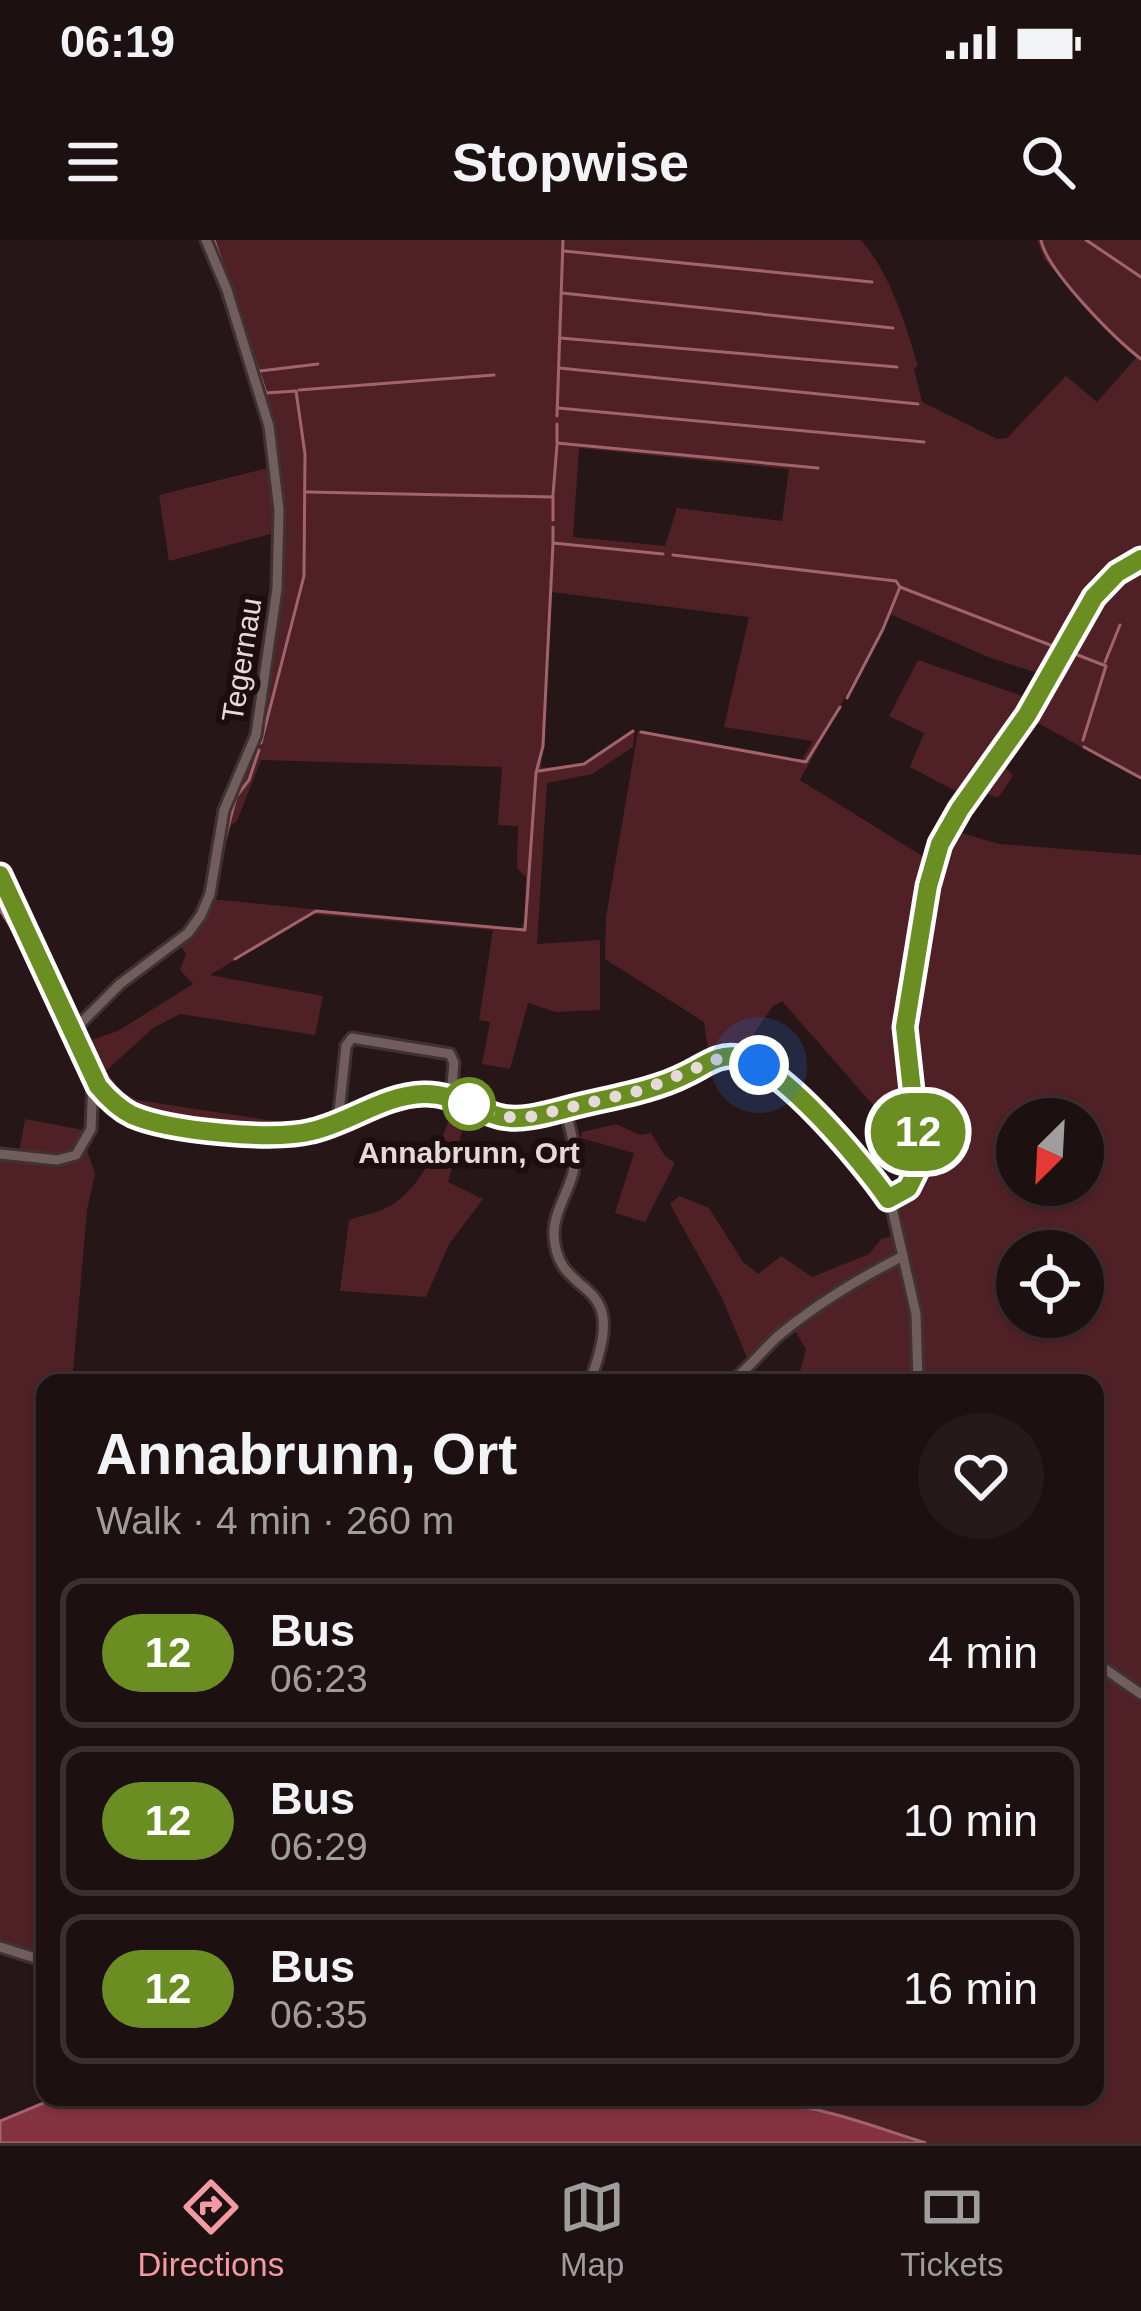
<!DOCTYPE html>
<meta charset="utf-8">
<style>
body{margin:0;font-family:Helvetica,sans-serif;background:#25191a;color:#f1f3f6;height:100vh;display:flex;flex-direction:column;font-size:45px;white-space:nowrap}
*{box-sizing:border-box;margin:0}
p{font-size:39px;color:#a09d9f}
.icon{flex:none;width:66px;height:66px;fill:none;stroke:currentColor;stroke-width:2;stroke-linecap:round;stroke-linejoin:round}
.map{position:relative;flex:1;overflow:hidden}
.panel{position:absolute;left:36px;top:1134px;width:1068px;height:732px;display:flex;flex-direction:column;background:#1d1011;border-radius:24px;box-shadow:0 3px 9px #0004,0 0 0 3px #3b3031}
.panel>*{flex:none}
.badge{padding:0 24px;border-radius:39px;font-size:42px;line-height:78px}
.needle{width:78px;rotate:204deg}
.controls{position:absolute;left:996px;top:858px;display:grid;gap:24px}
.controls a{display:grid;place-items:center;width:108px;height:108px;border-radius:50%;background:#1d1011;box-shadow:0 3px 9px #0004,0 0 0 3px #3b3031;font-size:60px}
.you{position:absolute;width:60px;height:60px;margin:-30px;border:9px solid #fff;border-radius:50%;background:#1a73e8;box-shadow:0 0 0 18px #1a73e833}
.map>.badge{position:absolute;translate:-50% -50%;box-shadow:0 0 0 6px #fff}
.round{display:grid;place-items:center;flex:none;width:126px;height:126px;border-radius:63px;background:#25191a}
.summary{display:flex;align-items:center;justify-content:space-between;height:204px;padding:0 60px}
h1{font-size:57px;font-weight:600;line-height:90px}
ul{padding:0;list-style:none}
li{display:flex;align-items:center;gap:36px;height:150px;margin:0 24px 18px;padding:0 36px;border:6px solid #3b3031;border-radius:24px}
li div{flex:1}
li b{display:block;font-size:45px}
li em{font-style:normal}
li .badge{min-width:132px;font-weight:700;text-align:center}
.status{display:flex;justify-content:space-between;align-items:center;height:84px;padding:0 60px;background:#1d1011;direction:ltr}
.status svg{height:33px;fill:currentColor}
header{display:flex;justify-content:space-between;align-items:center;height:156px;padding:0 60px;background:#1d1011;font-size:54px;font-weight:600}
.menu{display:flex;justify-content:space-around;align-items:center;height:168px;border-top:3px solid #3b3031;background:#1d1011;font-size:33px;color:#a09d9f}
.menu a{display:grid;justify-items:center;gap:6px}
.menu .active{color:#f49aa3}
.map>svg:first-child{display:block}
.green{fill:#4f2127;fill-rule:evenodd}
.water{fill:#84323f;stroke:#a1646d;stroke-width:3}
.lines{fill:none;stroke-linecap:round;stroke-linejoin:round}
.stream{stroke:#a1646d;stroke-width:3}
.minor-casing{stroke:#3e3233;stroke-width:15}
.minor{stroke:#725d5e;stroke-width:9}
.line-casing{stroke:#fff;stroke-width:27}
.line{stroke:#6b8e23;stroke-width:18}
.walk{stroke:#e5d9d9;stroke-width:12;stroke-dasharray:0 21.6}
.stop-dot{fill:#fff;stroke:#6b8e23;stroke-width:6}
.labels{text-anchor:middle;stroke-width:12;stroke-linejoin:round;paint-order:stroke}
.street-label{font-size:30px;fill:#e5d9d9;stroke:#1d0d0f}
.stop-label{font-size:30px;font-weight:bold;fill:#e5d9d9;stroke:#1d0d0f}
</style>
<div class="status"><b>06:19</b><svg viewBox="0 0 49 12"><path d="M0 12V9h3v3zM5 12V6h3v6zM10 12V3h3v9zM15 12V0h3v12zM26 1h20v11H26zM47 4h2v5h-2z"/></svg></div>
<header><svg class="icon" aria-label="menu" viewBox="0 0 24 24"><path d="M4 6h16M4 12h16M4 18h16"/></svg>Stopwise<svg class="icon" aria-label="search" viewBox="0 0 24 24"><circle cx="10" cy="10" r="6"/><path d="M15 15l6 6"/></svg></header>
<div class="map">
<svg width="1141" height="1903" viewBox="0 0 1141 1903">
<rect width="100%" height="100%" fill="#271617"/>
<!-- green -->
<g class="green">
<path d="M209,0H861C891,35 905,83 918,126L914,129L922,162L997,199L1007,198L1066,136L1097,162L1136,118L1045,20L1037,0H1141V540L1029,478L1047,436L988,417L890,374L800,540L935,624L951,590L999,604L1141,615V1903H926L834,1873L768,1861L733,1862L704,1857H1095V1143H797L806,1109L791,1085L750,1125L722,1058L670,964L679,956L709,968L743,1022L758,1034L781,1016L812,1037L869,1014L881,999L896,995L892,974L923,941L917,915L782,761L772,767L741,813L709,817L704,782L605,719L606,677L638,491L802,520L813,501L724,487L749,377L552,352L541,528L584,524L635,490L633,507L592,534L547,543L537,704L600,700V770L556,772L528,763L510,829L482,824L490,782L479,780L493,690L312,674L210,735L323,756L315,795L180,774L153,788L106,831L121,851L137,860L287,883L285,892C242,892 150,890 117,860C99,845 91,824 82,803L118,791L193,744L180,730L186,714L179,703L211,659L513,689L521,688L524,682L526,637L517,628L518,586L498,585L502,527L261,520L237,581L231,585L224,613L219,614L225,578L256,503L283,308L270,181ZM579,208L789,229L782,281L677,268L665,306L573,297ZM1017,879H1083V945H1017ZM1017,1011H1083V1077H1017Z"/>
<polygon points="272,227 278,292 169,321 159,255"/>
<polygon points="918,420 1031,459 995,516 1013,536 998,558 978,550 965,556 910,527 924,493 889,476"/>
<path d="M453,864L468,869L448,942L483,959L449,1004L426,1057L340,1051L349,980C363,975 383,972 395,963C423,943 446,897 453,864Z"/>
<path d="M25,879L88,891C69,924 53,916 19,913Z"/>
<polygon points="616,884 640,895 651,893 665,916 675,923 645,982 615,973 634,913 581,898 582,892"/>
<polygon points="86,907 95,934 87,970 72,1143 45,1143 45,1718 0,1704 0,918 65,923"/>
</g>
<!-- water -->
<path class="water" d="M58,1857H704C726,1862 747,1859 770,1862C824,1867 875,1887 926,1903H0V1881Z"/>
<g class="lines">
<!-- stream -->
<g class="stream">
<polyline points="214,0 266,153 296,151 305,214 304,336 261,503"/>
<path d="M1041,0C1047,31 1115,99 1141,119"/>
<polyline points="1086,0 1141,37"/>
<polyline points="564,11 872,42"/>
<polyline points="562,53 893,88"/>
<polyline points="560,98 897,127"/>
<polyline points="559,128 918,164"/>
<polyline points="260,131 318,124"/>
<polyline points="299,150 494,135"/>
<polyline points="558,168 924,202"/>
<polyline points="557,176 563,0"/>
<polyline points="557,184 557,203 818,228"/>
<polyline points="307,252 553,257 553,280"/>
<polyline points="553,255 557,205"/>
<polyline points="553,287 553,303 663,314"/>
<polyline points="673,315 896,341 900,347 1058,408"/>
<polyline points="1070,412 1106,426 1083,500"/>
<polyline points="1105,422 1120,385"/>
<polyline points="847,458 883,389 900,347"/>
<polyline points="641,492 806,522 840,467"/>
<polyline points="1084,507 1141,538"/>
<polyline points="539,531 584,524 633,491"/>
<polyline points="222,610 236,557 249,540 259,510"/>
<polyline points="0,670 20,702"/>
<polyline points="24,711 62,786"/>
<polyline points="235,719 316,671 525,690 536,533 543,506 553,303"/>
</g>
<!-- minor casing -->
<g class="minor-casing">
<g id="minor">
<path d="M0,635L98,846C108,858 118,869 133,875C171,891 277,902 316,890C352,880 383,857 421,854C457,851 484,879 519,878L643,849L725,816L742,817L768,831L857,918L892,968L916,1074L918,1143"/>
<polyline points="73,791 120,744 188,693 201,675 210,654 224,570 256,495 277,349 279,270 269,186 227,50 206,0"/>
<path d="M565,869C570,889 578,911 573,933C568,953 553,974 554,995C557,1065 635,1029 589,1143"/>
<polyline points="338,882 346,806 352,798 450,814 454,823 451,857"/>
<polyline points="0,914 57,920 76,915 91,889 93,840"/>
<polyline points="888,959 907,948 920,924 905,787 928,646 940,604 960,569 1027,475 1093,357 1117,333 1141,319"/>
<path d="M730,1143C748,1129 761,1112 777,1097C816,1064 858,1039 903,1016"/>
<polyline points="1095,1422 1141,1454"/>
<polyline points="0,1707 45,1721"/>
</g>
</g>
<!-- minor -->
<use href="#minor" class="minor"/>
</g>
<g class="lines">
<!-- line casing -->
<g class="line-casing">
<path id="line" d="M0,635L98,846C108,858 118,868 132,875C169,891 273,901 312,891C351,882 383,855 424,854C453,853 475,871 502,877C522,881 546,874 565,869C605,858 650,853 687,834C704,826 719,813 738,817C781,824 863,923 888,959L908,948L920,924L905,787L928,646L940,604L960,569L1027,475L1094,357L1117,333L1141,319"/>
</g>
<!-- line -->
<use href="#line" class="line"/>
<!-- walk -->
<polyline class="walk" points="469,864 503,877 529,877 643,850 725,816 742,818 759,825"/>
</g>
<!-- markers -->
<circle class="stop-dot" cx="469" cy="864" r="24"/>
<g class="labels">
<!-- street labels -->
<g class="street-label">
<text transform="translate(242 420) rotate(-81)" y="10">Tegernau</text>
</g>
<!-- stop labels -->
<g class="stop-label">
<text x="469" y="923">Annabrunn, Ort</text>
</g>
</g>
</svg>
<div class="controls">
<a><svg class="needle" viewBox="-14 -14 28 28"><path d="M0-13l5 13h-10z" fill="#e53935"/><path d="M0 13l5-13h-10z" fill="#a09d9f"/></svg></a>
<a><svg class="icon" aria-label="locate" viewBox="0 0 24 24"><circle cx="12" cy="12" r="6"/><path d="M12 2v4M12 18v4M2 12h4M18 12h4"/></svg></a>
</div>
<div class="you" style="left:759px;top:825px"></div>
<b class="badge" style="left:918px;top:892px;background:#6b8e23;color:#fff">12</b>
<section class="panel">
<div class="summary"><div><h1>Annabrunn, Ort</h1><p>Walk · 4 min · 260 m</p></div><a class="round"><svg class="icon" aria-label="heart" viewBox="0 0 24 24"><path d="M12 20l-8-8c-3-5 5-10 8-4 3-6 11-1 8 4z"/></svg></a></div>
<ul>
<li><span class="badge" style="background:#6b8e23;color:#fff">12</span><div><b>Bus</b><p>06:23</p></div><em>4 min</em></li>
<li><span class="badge" style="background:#6b8e23;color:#fff">12</span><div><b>Bus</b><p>06:29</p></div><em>10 min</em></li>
<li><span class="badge" style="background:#6b8e23;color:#fff">12</span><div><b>Bus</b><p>06:35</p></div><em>16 min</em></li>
</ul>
</section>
</div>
<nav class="menu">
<a class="active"><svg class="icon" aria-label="directions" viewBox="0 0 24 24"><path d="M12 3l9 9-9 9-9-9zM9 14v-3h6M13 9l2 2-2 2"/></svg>Directions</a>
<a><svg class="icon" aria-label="map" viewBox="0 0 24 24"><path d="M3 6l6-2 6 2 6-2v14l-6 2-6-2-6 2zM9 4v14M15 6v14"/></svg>Map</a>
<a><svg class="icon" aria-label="tickets" viewBox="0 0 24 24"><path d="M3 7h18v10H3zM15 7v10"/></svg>Tickets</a>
</nav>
